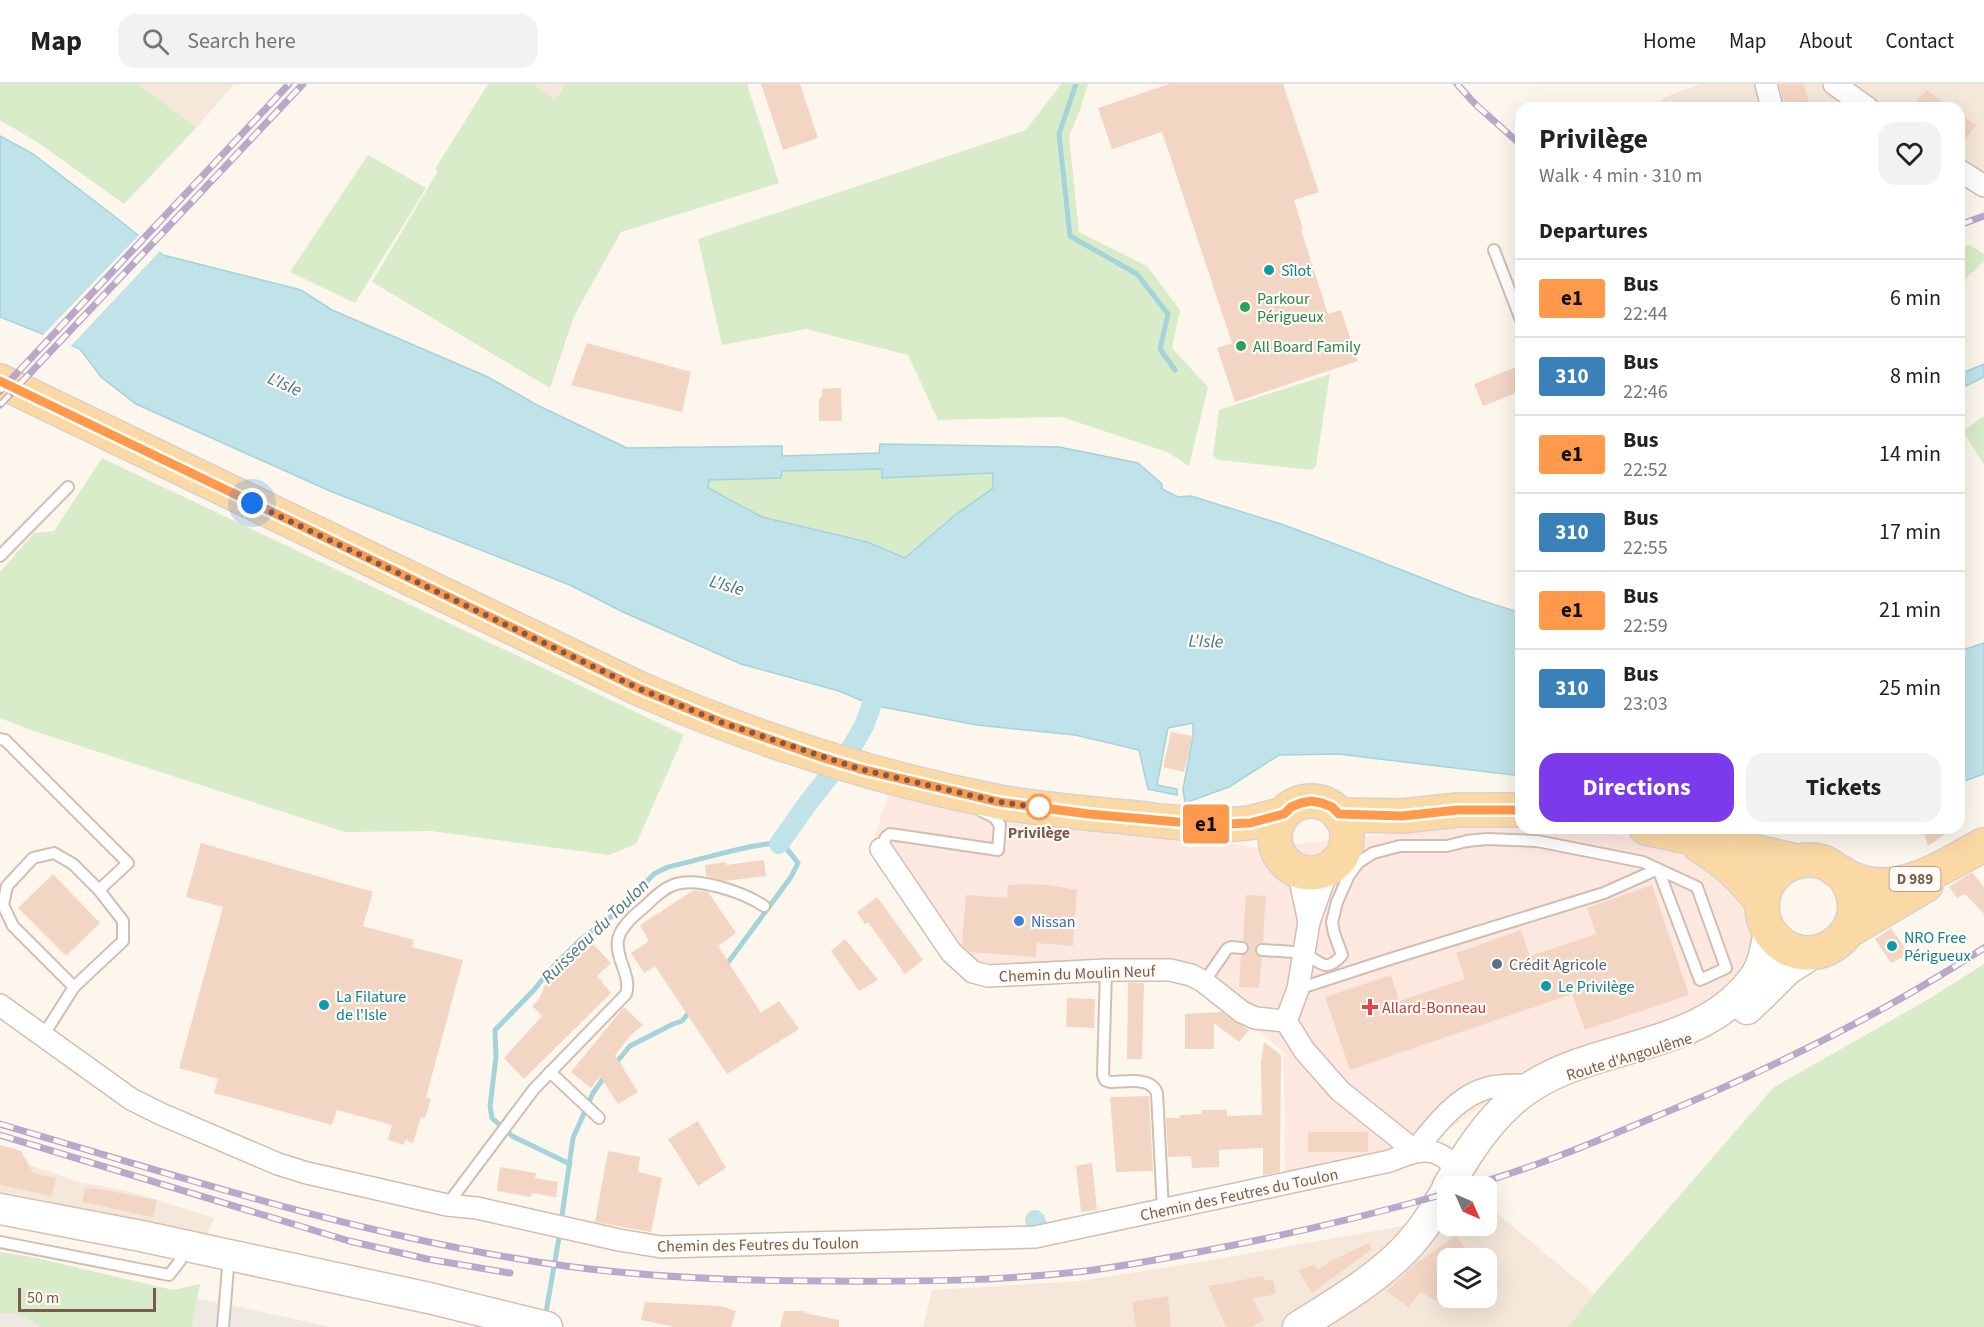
<!DOCTYPE html>
<meta charset="utf-8">
<style>
body{margin:0;font-family:"Source Sans 3",sans-serif;background:#f2f2f2;color:#222;height:100vh;display:flex;flex-direction:column;font-size:22px;white-space:nowrap}
*{box-sizing:border-box;margin:0}
p{font-size:20px;color:#767676}
.icon{flex:none;width:33px;height:33px;fill:none;stroke:currentColor;stroke-width:2;stroke-linecap:round;stroke-linejoin:round}
.map{position:relative;flex:1;overflow:hidden}
.side{position:absolute;left:1515px;top:18px;width:450px;height:732px;display:flex;flex-direction:column;background:#fff;border-radius:18px;box-shadow:0 6px 24px #0002}
.side>*{flex:none}
.badge{padding:0 12px;border-radius:4px;font-size:21px;line-height:39px}
.needle{width:39px;rotate:135deg}
.tools{position:absolute;left:1437px;top:1092px;display:grid;gap:12px}
.tools a{display:grid;place-items:center;width:60px;height:60px;border-radius:12px;background:#fff;box-shadow:0 6px 24px #0002;font-size:30px}
.scale{position:absolute;left:18px;bottom:15px;width:138px;box-sizing:border-box;padding-left:6px;border:3px solid #7a5c4d;border-top:0;font-size:16px;line-height:21px;white-space:nowrap;color:#7a5c4d;-webkit-text-stroke:4px #fffaf3;paint-order:stroke}
.you{position:absolute;width:30px;height:30px;margin:-15px;border:4px solid #fff;border-radius:50%;background:#1a73e8;box-shadow:0 0 0 9px #1a73e833}
.map>.badge{position:absolute;translate:-50% -50%;box-shadow:0 0 0 3px #fff}
h2{padding:0 24px;font-size:22px;line-height:54px}
.round{display:grid;place-items:center;flex:none;width:63px;height:63px;border-radius:18px;background:#f2f2f2}
.headline{display:flex;align-items:center;justify-content:space-between;height:102px;padding:0 24px}
h1{font-size:28px;font-weight:700;line-height:45px}
.button{display:flex;gap:12px;margin-top:auto;padding:12px 24px}
.button a{flex:1;height:69px;border-radius:18px;background:#7c3aed;color:#fff;font-size:24px;font-weight:700;line-height:69px;text-align:center}
.button a+a{background:#f2f2f2;color:#222}
ul{padding:0;list-style:none}
li{display:flex;align-items:center;gap:18px;height:78px;padding:0 24px;border-top:2px solid #e0e0e0}
li div{flex:1}
li b{display:block;font-size:22px}
li em{font-style:normal}
li .badge{min-width:66px;font-weight:700;text-align:center}
header{display:flex;align-items:center;gap:36px;box-sizing:border-box;height:84px;padding:0 30px;background:#fff;border-bottom:2px solid #e0e0e0}
header strong{font-size:28px}
nav{display:flex;gap:33px;margin-inline-start:auto;font-size:21px}
.search{width:420px;height:54px;background:#f2f2f2;display:flex;align-items:center;gap:15px;box-sizing:border-box;padding:0 21px;border-radius:18px;color:#767676;font-size:22px}
.map>svg:first-child{display:block}
.residential{fill:#f5e8da;fill-rule:evenodd}
.commercial{fill:#fde8e0}
.industrial{fill:#efe9e4}
.green{fill:#d8ecc9}
.water{fill:#bfe3e8;stroke:#a5d3da;stroke-width:1.5;fill-rule:evenodd}
.pier{fill:#fdf6ec}
.lines{fill:none;stroke-linecap:round;stroke-linejoin:round}
.stream{stroke:#a5d3da;stroke-width:5}
.canal{stroke:#bfe3e8;stroke-width:20}
.building{fill:#f3d5c3}
.service-casing{stroke:#d1beb0;stroke-width:14}
.minor-casing{stroke:#d1beb0;stroke-width:24}
.secondary-casing{stroke:#d6c0b0;stroke-width:33}
.primary-casing{stroke:#dad1cd;stroke-width:36}
.service{stroke:#fff;stroke-width:10}
.minor{stroke:#fff;stroke-width:21}
.secondary{stroke:#fff;stroke-width:30}
.primary{stroke:#fbd9a5;stroke-width:33}
.rail-casing{stroke:#b9a8c9;stroke-width:7}
.rail{stroke:#fffaf3;stroke-width:4.5;stroke-dasharray:14;stroke-linecap:butt}
.line-casing{stroke:#fff;stroke-width:14}
.line{stroke:#ff9a4c;stroke-width:9}
.walk{stroke:#7a5c4d;stroke-width:6;stroke-dasharray:0 10.8}
.culture-dot{fill:#0f9aa8;stroke:#fffaf3;stroke-width:2}
.leisure-dot{fill:#2e9e5b;stroke:#fffaf3;stroke-width:2}
.stop-dot{fill:#fff;stroke:#ff9a4c;stroke-width:3}
.shop-dot{fill:#3f7fe0;stroke:#fffaf3;stroke-width:2}
.service-dot{fill:#5c6f8a;stroke:#fffaf3;stroke-width:2}
.health-dot{fill:#e0444e;stroke:#fffaf3;stroke-width:2}
.labels{text-anchor:middle;stroke-width:4.5;stroke-linejoin:round;paint-order:stroke}
.shield{fill:#fffaf3;stroke:#a28b7f;stroke-width:1.5}
.shield-label{font-size:15px;font-weight:bold;fill:#7a5c4d}
.culture-label{font-size:16px;fill:#0d838f;stroke:#fffaf3;text-anchor:start}
.leisure-label{font-size:16px;fill:#27864d;stroke:#fffaf3;text-anchor:start}
.stop-label{font-size:16px;font-weight:bold;fill:#7a5c4d;stroke:#fffaf3}
.shop-label{font-size:16px;fill:#366cbe;stroke:#fffaf3;text-anchor:start}
.service-label{font-size:16px;fill:#4e5e75;stroke:#fffaf3;text-anchor:start}
.street-label{font-size:16px;fill:#7a5c4d;stroke:#fffaf3}
.health-label{font-size:16px;fill:#be3a42;stroke:#fffaf3;text-anchor:start}
.water-label{font-size:18px;font-style:italic;fill:#437c86;stroke:#fffaf3}
</style>
<header>
<strong>Map</strong>
<div class="search"><svg class="icon" aria-label="search" viewBox="0 0 24 24"><circle cx="10" cy="10" r="6"/><path d="M15 15l6 6"/></svg>Search here</div>
<nav><a>Home</a><a>Map</a><a>About</a><a>Contact</a></nav>
</header>
<div class="map">
<svg width="1984" height="1243" viewBox="0 0 1984 1243">
<rect width="100%" height="100%" fill="#fdf6ec"/>
<!-- residential -->
<g class="residential">
<polygon points="137,0 234,0 197,43"/>
<polygon points="533,0 564,0 555,16"/>
<polygon points="1700,0 1984,0 1984,110 1975,104 1959,108 1959,24 1654,24 1665,13"/>
<polygon points="0,1061 21,1067 29,1081 85,1100 86,1099 131,1108 214,1134 207,1151 14,1110 0,1109"/>
<path d="M1493,1126L1594,1210L1568,1243H923L932,1206L1080,1197L1200,1178L1447,1134L1448,1142H1486L1487,1128ZM1448,1174H1486V1214H1448Z"/>
</g>
<!-- commercial -->
<polygon class="commercial" points="890,703 1259,764 1491,739 1521,742 1521,744 1542,744 1632,752 1724,788 1752,813 1760,865 1709,922 1533,984 1406,1077 1285,1096 1284,968 1192,893 954,886 870,768"/>
<!-- industrial -->
<g class="industrial">
<polygon points="197,1215 226,1220 331,1243 192,1243"/>
<polygon points="0,1229 16,1229 41,1243 0,1243"/>
</g>
<!-- green -->
<g class="green">
<polygon points="0,0 137,0 197,43 124,120 40,60 0,36"/>
<polygon points="488,0 533,0 555,16 565,0 747,0 779,99 621,148 574,232 550,304 372,198 438,87 435,85"/>
<polygon points="1061,0 1088,0 1080,26 1069,52 1079,148 1147,182 1180,226 1172,264 1208,303 1189,382 1167,368 1062,333 938,336 908,271 806,245 722,261 698,155 1026,46"/>
<polygon points="368,71 426,104 355,219 290,188"/>
<polygon points="1970,161 1984,170 1984,177 1959,201 1959,163"/>
<polygon points="1330,290 1316,382 1312,386 1219,376 1213,372 1219,326"/>
<polygon points="1984,332 1984,381 1963,347"/>
<polygon points="102,374 684,651 636,760 609,771 431,747 345,748 31,646 0,634 0,488 34,449 54,447"/>
<polygon points="882,385 883,394 993,389 993,404 955,431 905,474 867,458 762,433 708,404 709,396 781,394 781,387"/>
<polygon points="1984,880 1984,1243 1568,1243 1594,1210 1774,1003 1927,916"/>
<polygon points="0,1168 32,1173 173,1206 200,1200 192,1243 41,1243 16,1229 0,1229"/>
</g>
<!-- water -->
<g class="water">
<path d="M0,52L33,70L118,135L163,171L301,206L332,226L488,293L537,321L627,364L782,362V372L879,369L880,360L1059,363L1138,379L1162,400V405L1178,413L1191,412L1281,440L1330,458L1468,512L1521,529V692L1338,670L1279,671L1229,703L1185,719L1183,705L1193,652V639L1168,644L1157,701L1177,705V711L1148,705L1139,666L1075,651L977,641L872,621L839,607L741,580L623,528L570,501L330,407L136,320L101,293L80,265L0,233ZM882,385V394L993,389V404L955,431L905,474L867,458L762,433L708,404L709,396L781,394L782,387Z"/>
<polygon points="1984,280 1984,293 1966,302 1960,290"/>
<polygon points="1984,559 1984,690 1959,699 1959,567"/>
</g>
<!-- pier -->
<polygon class="pier" points="141,149 161,166 69,264 41,253"/>
<g class="lines">
<!-- stream -->
<g class="stream">
<polyline points="1076,0 1059,50 1070,152 1137,190 1168,230 1160,265 1175,286"/>
<polyline points="615,980 630,962 673,940 682,937 691,926"/>
<path d="M570,1080L512,1052L492,1034L490,1022L496,973L495,946L534,906L548,888L581,855L616,829L654,790L668,783C688,779 764,756 778,760C787,762 793,773 798,779L791,793L724,884"/>
<polyline points="561,1139 573,1054 593,1009 605,992"/>
<polyline points="545,1234 560,1148"/>
</g>
<!-- canal -->
<g class="canal">
<polyline points="779,760 808,719 852,663 864,642 880,598"/>
<polyline points="1035,1136 1038,1143"/>
</g>
</g>
<!-- building -->
<g class="building">
<polygon points="761,0 800,0 818,54 783,66"/>
<polygon points="1169,0 1283,0 1319,108 1294,116 1303,145 1301,146 1328,230 1341,226 1358,277 1235,318 1217,264 1232,259 1162,48 1112,65 1098,24"/>
<polygon points="1779,0 1804,0 1810,24 1791,24 1783,16"/>
<polygon points="1927,6 1951,24 1910,24"/>
<polygon points="1959,29 1976,41 1959,64"/>
<polygon points="587,259 691,288 682,328 571,301"/>
<polygon points="1521,281 1521,307 1483,322 1474,300"/>
<polygon points="841,304 842,337 819,337 819,314 822,314 822,305"/>
<polygon points="1171,648 1193,652 1184,688 1163,683"/>
<polygon points="1923,744 1954,744 1928,762"/>
<polygon points="201,759 373,808 363,842 414,856 412,863 463,876 426,1013 431,1015 425,1034 421,1033 413,1059 405,1056 404,1061 388,1056 392,1041 337,1026 332,1041 214,1009 218,995 179,984 223,823 186,813"/>
<polygon points="764,776 766,792 725,797 706,792 705,781 726,778 726,781"/>
<polygon points="1972,788 1984,803 1984,830 1965,810 1957,814 1949,803"/>
<polygon points="53,790 100,839 66,872 18,824"/>
<polygon points="1022,800 1049,801 1077,806 1073,862 1037,859 1036,873 970,868 962,861 966,811 1007,814 1008,801"/>
<polygon points="1652,801 1689,911 1585,946 1572,910 1350,986 1325,913 1391,891 1399,917 1465,895 1456,869 1521,846 1530,872 1596,850 1587,824"/>
<polygon points="694,806 708,808 736,849 718,862 761,929 779,917 799,945 727,990 655,882 644,889 631,869 649,857 640,841"/>
<polygon points="1246,811 1266,812 1263,859 1258,860 1255,865 1256,870 1262,873 1259,904 1239,903 1241,871 1248,869 1249,864 1247,858 1243,857"/>
<polygon points="877,813 923,876 905,890 868,838 865,840 857,828"/>
<polygon points="1891,844 1909,870 1891,879 1875,855"/>
<polygon points="845,855 878,896 859,907 831,867"/>
<polygon points="588,860 593,860 611,879 597,892 611,909 524,995 504,974 542,932 532,922 539,915 547,897"/>
<polygon points="1128,899 1144,899 1142,975 1127,975"/>
<polygon points="1067,914 1095,915 1094,944 1066,943"/>
<polygon points="624,923 643,941 630,952 615,971 638,1008 618,1020 600,992 591,1004 571,988"/>
<polygon points="1222,928 1249,946 1239,958 1214,939 1214,965 1185,965 1185,930"/>
<polygon points="1264,958 1281,971 1280,1088 1263,1091 1263,1064 1219,1066 1219,1083 1192,1084 1191,1072 1168,1073 1166,1034 1180,1034 1180,1031 1202,1030 1201,1026 1227,1026 1227,1032 1262,1031 1261,978"/>
<polygon points="1149,1012 1153,1087 1116,1088 1110,1013"/>
<polygon points="698,1037 726,1084 698,1102 668,1055"/>
<rect x="1308" y="1048" width="60" height="20"/>
<polygon points="0,1061 21,1067 33,1089 56,1094 52,1112 0,1101"/>
<polygon points="608,1067 640,1073 638,1088 662,1094 651,1148 595,1138"/>
<polygon points="1092,1079 1097,1126 1081,1128 1076,1082"/>
<polygon points="500,1083 536,1089 535,1094 558,1098 556,1113 532,1109 531,1113 497,1107"/>
<polygon points="85,1104 93,1105 93,1104 157,1116 153,1133 82,1118"/>
<polygon points="1456,1152 1472,1174 1448,1174 1448,1225 1421,1208 1408,1223 1387,1207 1414,1181"/>
<polygon points="1369,1159 1372,1165 1312,1209 1298,1186 1314,1181 1318,1186 1329,1178"/>
<polygon points="1264,1192 1265,1197 1273,1195 1276,1210 1252,1214 1264,1236 1251,1243 1226,1243 1208,1202"/>
<polygon points="1168,1212 1171,1243 1136,1243 1132,1218"/>
<polygon points="645,1218 720,1222 736,1227 731,1243 674,1243 641,1236"/>
<polygon points="784,1227 805,1227 805,1229 839,1236 839,1243 780,1243"/>
</g>
<g class="lines">
<!-- service casing -->
<g class="service-casing">
<g id="service">
<polyline points="1494,166 1521,236"/>
<polyline points="0,472 68,403"/>
<polyline points="0,655 5,656 128,779 99,806 123,837 123,857 74,903 43,952"/>
<polyline points="881,765 886,753 890,750 998,766 1000,741 994,733 983,728"/>
<path d="M1262,866C1275,867 1289,867 1301,869C1319,873 1323,893 1342,871L1334,849L1332,838L1337,818L1349,791L1359,778L1373,769L1400,762H1447L1467,757L1487,755L1537,757L1643,778L1697,803L1726,884L1700,896L1658,785L1604,809L1387,876L1298,905"/>
<path d="M1106,886L1103,991L1105,996L1110,998C1125,998 1151,992 1157,1009L1163,1126"/>
<polyline points="1204,898 1227,865 1231,863 1242,864"/>
<polyline points="74,903 13,842 3,821 7,802 33,774 54,769 73,780 99,806"/>
<polyline points="550,988 599,1034"/>
<path d="M447,1121L534,1005L626,910C632,892 615,875 618,856C620,844 633,832 643,824C653,815 663,804 676,800C699,793 745,809 764,822"/>
<polyline points="0,1158 169,1191 180,1177 183,1164"/>
<polyline points="223,1243 229,1172"/>
</g>
</g>
<!-- minor casing -->
<g class="minor-casing">
<g id="minor">
<polyline points="1766,0 1772,24"/>
<polyline points="1834,0 1868,24"/>
<polyline points="1959,86 1984,102"/>
<polyline points="881,765 951,868 973,888 988,892 1009,891 1106,886 1170,886 1191,891 1204,898 1242,928 1255,934 1286,937"/>
<polyline points="1328,784 1309,838 1298,905 1286,937 1304,966 1340,1007 1415,1067"/>
<polyline points="1298,786 1309,838"/>
<path d="M0,921L131,1015L161,1030L278,1080L307,1089L447,1121L477,1124L619,1156L661,1163L1035,1153L1390,1077C1419,1065 1435,1060 1458,1085"/>
<path d="M1415,1067C1436,1040 1462,1005 1499,1002C1510,1001 1521,1001 1532,1001"/>
</g>
</g>
<!-- secondary casing -->
<g class="secondary-casing">
<g id="secondary">
<polyline points="1747,925 1761,912 1787,886 1813,869"/>
<path d="M1448,1102C1469,1066 1495,1025 1532,1002C1603,957 1705,966 1756,891C1764,879 1766,862 1769,848"/>
<polyline points="0,1125 141,1152 429,1214 547,1243"/>
<path d="M1298,1243C1331,1222 1367,1201 1396,1174C1418,1154 1433,1130 1448,1104"/>
</g>
</g>
<!-- primary casing -->
<g class="primary-casing">
<g id="primary">
<path d="M0,297L640,605C755,655 876,694 999,718C1041,725 1084,729 1126,733C1166,737 1208,744 1248,739C1260,737 1272,733 1283,730"/>
<circle cx="1311" cy="753" r="36"/>
<polyline points="1339,731 1402,732 1458,726 1521,726"/>
<polyline points="1646,744 1797,777"/>
<path d="M1699,761C1724,776 1745,795 1762,819"/>
<path d="M1842,789C1886,848 1804,899 1770,848C1761,836 1760,818 1766,804C1775,783 1800,771 1823,778C1831,781 1836,786 1842,790C1858,799 1877,803 1895,800C1926,796 1956,775 1983,761"/>
<polyline points="1848,847 1926,801"/>
</g>
</g>
<!-- service -->
<use href="#service" class="service"/>
<!-- minor -->
<use href="#minor" class="minor"/>
<!-- secondary -->
<use href="#secondary" class="secondary"/>
<!-- primary -->
<use href="#primary" class="primary"/>
<!-- rail casing -->
<g class="rail-casing">
<g id="rail">
<polyline points="1457,0 1475,20 1521,61"/>
<polyline points="1959,141 1984,132"/>
<polyline points="0,307 289,0"/>
<polyline points="0,321 303,0"/>
<path d="M0,1040C177,1092 355,1150 538,1178C633,1193 731,1197 826,1197C913,1198 1000,1197 1086,1187C1132,1181 1178,1172 1224,1163C1300,1148 1374,1130 1448,1109"/>
<polyline points="0,1051 349,1157 427,1175 510,1189"/>
<path d="M1469,1102C1527,1086 1583,1063 1640,1039C1759,991 1876,934 1984,864"/>
</g>
</g>
<!-- rail -->
<use href="#rail" class="rail"/>
</g>
<g class="lines">
<!-- line casing -->
<g class="line-casing">
<polyline id="line" points="0,297 640,605 723,639 821,673 860,685 999,718 1089,730 1200,740 1228,740 1250,739 1284,730 1291,723 1301,719 1311,717 1322,719 1332,723 1339,730 1402,732 1458,726 1521,726"/>
</g>
<!-- line -->
<use href="#line" class="line"/>
<!-- walk -->
<polyline class="walk" points="252,419 640,605 723,639 860,685 999,718 1042,724 1039,723"/>
</g>
<!-- markers -->
<g class="culture-dot">
<circle cx="1269" cy="186" r="6"/>
<circle cx="1892" cy="862" r="6"/>
<circle cx="1546" cy="902" r="6"/>
<circle cx="324" cy="921" r="6"/>
</g>
<g class="leisure-dot">
<circle cx="1245" cy="223" r="6"/>
<circle cx="1241" cy="262" r="6"/>
</g>
<circle class="stop-dot" cx="1039" cy="723" r="12"/>
<circle class="shop-dot" cx="1019" cy="837" r="6"/>
<circle class="service-dot" cx="1497" cy="880" r="6"/>
<path class="health-dot" d="M1367 914h6v6h6v6h-6v6h-6v-6h-6v-6h6z"/>
<g class="labels">
<!-- shield labels -->
<rect class="shield" x="1889.5" y="783" width="51" height="24" rx="4.5"/>
<g class="shield-label">
<text x="1915" y="800">D 989</text>
</g>
<!-- culture labels -->
<g class="culture-label">
<text x="1281" y="192">Sîlot</text>
<text x="1904" y="859">NRO Free<tspan x="1904" dy="18">Périgueux</tspan></text>
<text x="1558" y="908">Le Privilège</text>
<text x="336" y="918">La Filature<tspan x="336" dy="18">de l'Isle</tspan></text>
</g>
<!-- leisure labels -->
<g class="leisure-label">
<text x="1257" y="220">Parkour<tspan x="1257" dy="18">Périgueux</tspan></text>
<text x="1253" y="268">All Board Family</text>
</g>
<!-- stop labels -->
<g class="stop-label">
<text x="1039" y="754">Privilège</text>
</g>
<!-- shop labels -->
<g class="shop-label">
<text x="1031" y="843">Nissan</text>
</g>
<!-- service labels -->
<g class="service-label">
<text x="1509" y="886">Crédit Agricole</text>
</g>
<!-- street labels -->
<g class="street-label">
<text transform="translate(1077 889) rotate(-2)" y="6">Chemin du Moulin Neuf</text>
<text transform="translate(1629 972) rotate(-17)" y="6">Route d'Angoulême</text>
<text transform="translate(1239 1110) rotate(-12)" y="6">Chemin des Feutres du Toulon</text>
<text transform="translate(758 1160) rotate(-1)" y="6">Chemin des Feutres du Toulon</text>
</g>
<!-- health labels -->
<g class="health-label">
<text x="1382" y="929">Allard-Bonneau</text>
</g>
<!-- water labels -->
<g class="water-label">
<text transform="translate(285 300) rotate(24)" y="6">L'Isle</text>
<text transform="translate(727 501) rotate(16)" y="6">L'Isle</text>
<text transform="translate(1206 557) rotate(2)" y="6">L'Isle</text>
<text transform="translate(595 847) rotate(-44)" y="6">Ruisseau du Toulon</text>
</g>
</g>
</svg>
<div class="tools">
<a><svg class="needle" viewBox="-14 -14 28 28"><path d="M0-13l5 13h-10z" fill="#e53935"/><path d="M0 13l5-13h-10z" fill="#767676"/></svg></a>
<a><svg class="icon" aria-label="layers" viewBox="0 0 24 24"><path d="M12 4l9 5-9 5-9-5zM3 14l9 5 9-5"/></svg></a>
</div>
<div class="scale">50 m</div>
<div class="you" style="left:252px;top:419px"></div>
<b class="badge" style="left:1206px;top:740px;background:#ff9a4c;color:#111">e1</b>
<section class="side">
<div class="headline"><div><h1>Privilège</h1><p>Walk · 4 min · 310 m</p></div><a class="round"><svg class="icon" aria-label="heart" viewBox="0 0 24 24"><path d="M12 20l-8-8c-3-5 5-10 8-4 3-6 11-1 8 4z"/></svg></a></div>
<h2>Departures</h2>
<ul>
<li><span class="badge" style="background:#ff9a4c;color:#111">e1</span><div><b>Bus</b><p>22:44</p></div><em>6 min</em></li>
<li><span class="badge" style="background:#3981b8;color:#fff">310</span><div><b>Bus</b><p>22:46</p></div><em>8 min</em></li>
<li><span class="badge" style="background:#ff9a4c;color:#111">e1</span><div><b>Bus</b><p>22:52</p></div><em>14 min</em></li>
<li><span class="badge" style="background:#3981b8;color:#fff">310</span><div><b>Bus</b><p>22:55</p></div><em>17 min</em></li>
<li><span class="badge" style="background:#ff9a4c;color:#111">e1</span><div><b>Bus</b><p>22:59</p></div><em>21 min</em></li>
<li><span class="badge" style="background:#3981b8;color:#fff">310</span><div><b>Bus</b><p>23:03</p></div><em>25 min</em></li>
</ul>
<div class="button"><a>Directions</a><a>Tickets</a></div>
</section>
</div>
